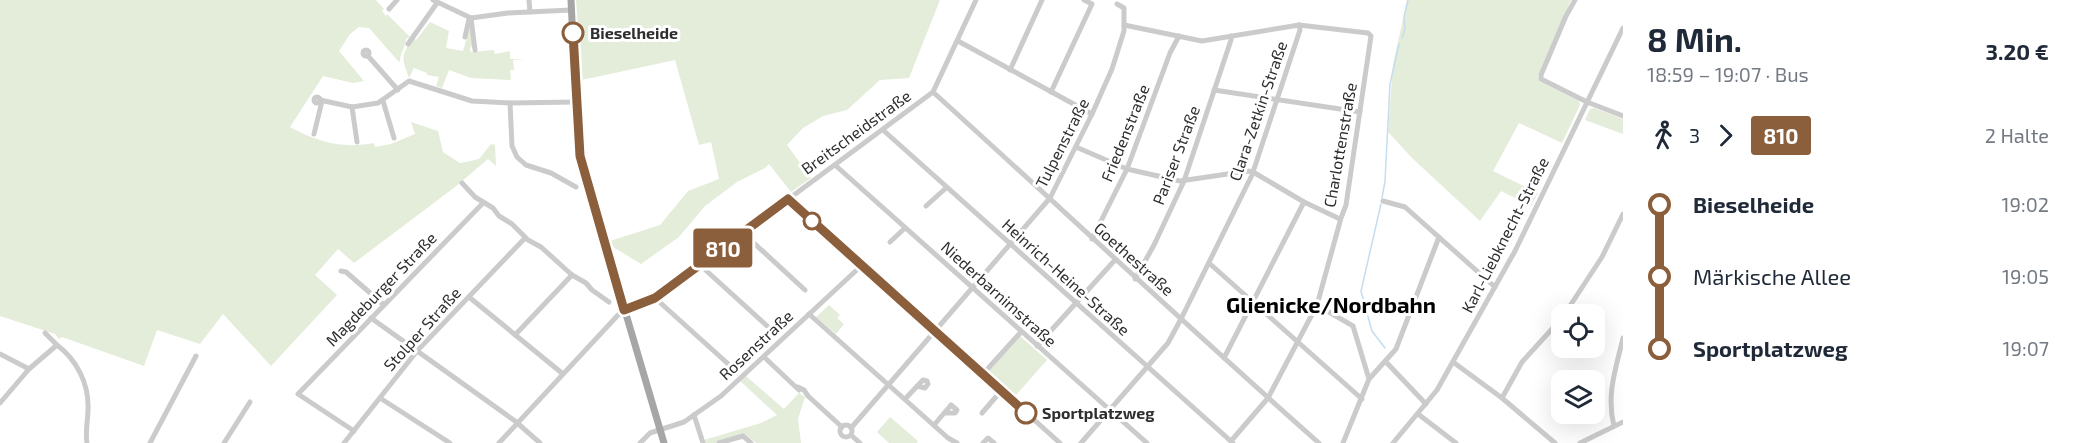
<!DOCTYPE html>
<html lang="de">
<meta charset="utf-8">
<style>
body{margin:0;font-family:"Exo 2",sans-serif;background:#f2f2f3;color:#1f2937;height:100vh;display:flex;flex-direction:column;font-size:22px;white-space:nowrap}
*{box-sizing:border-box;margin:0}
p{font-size:20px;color:#747a83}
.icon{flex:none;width:33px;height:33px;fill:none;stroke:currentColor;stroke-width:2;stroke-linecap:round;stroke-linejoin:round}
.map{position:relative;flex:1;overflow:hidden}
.panel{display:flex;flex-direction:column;background:#fff;width:450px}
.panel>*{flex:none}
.badge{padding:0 12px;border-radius:4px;font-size:21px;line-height:39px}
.controls{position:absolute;left:1551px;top:304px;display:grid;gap:12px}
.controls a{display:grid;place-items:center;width:54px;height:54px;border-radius:12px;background:#fff;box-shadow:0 6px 24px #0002;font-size:30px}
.map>.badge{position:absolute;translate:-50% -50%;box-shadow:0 0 0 3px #fff}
.legs{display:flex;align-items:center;gap:9px;height:66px;padding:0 24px;font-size:20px}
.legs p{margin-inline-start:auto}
.overview{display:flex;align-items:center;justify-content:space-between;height:102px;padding:0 24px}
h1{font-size:33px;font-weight:700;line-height:45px}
ul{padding:0 24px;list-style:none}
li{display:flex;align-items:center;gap:21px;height:72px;font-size:22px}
li i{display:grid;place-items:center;width:9px;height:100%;margin:0 8px;background:currentColor}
li i::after{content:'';width:15px;height:15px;margin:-8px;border:4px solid;border-radius:50%;background:#fff}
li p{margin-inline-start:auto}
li:first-child i{background:linear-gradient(#0000 50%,currentColor 0)}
li:last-child i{background:linear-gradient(currentColor 50%,#0000 0)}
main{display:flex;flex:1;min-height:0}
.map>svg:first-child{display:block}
.green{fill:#e4edda}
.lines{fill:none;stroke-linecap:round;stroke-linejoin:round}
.stream{stroke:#c5ddee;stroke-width:1.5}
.minor{stroke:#cbcbcb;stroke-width:5}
.major{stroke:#a6a6a6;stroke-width:7}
.line-1-casing{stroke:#fff;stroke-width:14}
.line-1{stroke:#8b5e3c;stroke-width:9}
.stop-1-dot{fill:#fff;stroke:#8b5e3c;stroke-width:3}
.labels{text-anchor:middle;stroke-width:6;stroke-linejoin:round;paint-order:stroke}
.stop-label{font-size:16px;font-weight:bold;fill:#2e2e2e;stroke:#fff;text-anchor:start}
.street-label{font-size:16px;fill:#2e2e2e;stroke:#fff}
.district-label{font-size:22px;font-weight:bold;fill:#000;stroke:#fff}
</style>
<main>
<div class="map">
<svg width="1623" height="443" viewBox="0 0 1623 443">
<rect width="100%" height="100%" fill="#fff"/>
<!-- green -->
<g class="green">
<path d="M0,0H376L384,9L382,11L386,16L387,14L410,37L406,39C406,46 400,53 400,61L399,62L369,28L359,27L350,34L339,51L364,81L353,83L323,76L290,127C318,142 342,149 374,143L375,147L391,144L415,134L411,122L438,131L443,152L460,163L479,159L491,144L495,145L496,166L488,159L455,187L354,263L338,249L315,275L337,295L271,366L223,314L200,344L157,330L144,366L62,337L59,339L55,334L0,316Z"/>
<polygon points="576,0 940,0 909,78 880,80 847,110 823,116 803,128 787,145 811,178 791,192 769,164 765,168 737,182 705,206 679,237 641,264 613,247 610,241 660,225 688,191 719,179 711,142 699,145 675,60 582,80"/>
<polygon points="1407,0 1571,0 1538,76 1539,81 1579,101 1580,105 1562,143 1519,123 1493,171 1538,193 1531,206 1501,191 1480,221 1412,158 1389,133 1388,131 1393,65"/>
<path d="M430,22L449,31L446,48L463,51L470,26L473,45L470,48L471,52L494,50L495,54L510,51V59H525L513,60L514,70H510L511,80L471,78L449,70L442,88L436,86L439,77L427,75V73L414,68L409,78C402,59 400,55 414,38L416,40Z"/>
<polygon points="1594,108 1623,119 1623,134 1585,120 1590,109"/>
<polygon points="829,305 840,315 837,318 844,324 836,334 816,317"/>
<polygon points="1020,336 1047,360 1015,396 988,372"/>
<polygon points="746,376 784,409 799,393 805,397 798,419 801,443 756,443 745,434 715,443 705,443 704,440 761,423 777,415 740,381"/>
<polygon points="890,417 918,441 917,443 889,443 877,432"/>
</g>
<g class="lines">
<!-- stream -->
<g class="stream">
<polyline points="1402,38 1405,29 1404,17 1408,0"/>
<polyline points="1382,198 1385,181 1390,84 1399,44"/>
<polyline points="1381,204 1361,291 1372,331 1385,348"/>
</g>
<!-- minor -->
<g class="minor">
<polyline points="433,0 471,18 508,13 571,10"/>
<polyline points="529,0 530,12"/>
<polyline points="1575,0 1566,16 1541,75 1541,79 1587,102 1623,116"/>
<polyline points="389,9 397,0"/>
<polyline points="471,18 475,50"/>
<polyline points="1124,25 1202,41 1299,25 1368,33 1371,36 1346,205 1341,218 1317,305 1353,326 1369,379 1343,443"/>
<polyline points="465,37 469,19"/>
<polyline points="958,41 1092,114"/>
<polyline points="408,44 437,3"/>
<circle cx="366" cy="53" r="3"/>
<polyline points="368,56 398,90"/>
<polyline points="1010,70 1042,0"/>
<polyline points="1214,90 1360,112"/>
<path d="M933,92C1062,209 1189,328 1319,443"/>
<polyline points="1051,92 1092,4 1084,0"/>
<circle cx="317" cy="100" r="3"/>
<polyline points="320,100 352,107 378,103 409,81 472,101 510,103 576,102"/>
<polyline points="383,101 394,138"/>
<polyline points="510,103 512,146 517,157 526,165 551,173 576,187"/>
<polyline points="352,107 357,142"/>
<polyline points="883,130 1233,443"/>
<polyline points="314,134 322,101"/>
<polyline points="1076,147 1127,169 1180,181 1248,171 1253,172 1304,202 1340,219"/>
<polyline points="835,165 1147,443"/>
<polyline points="462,183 475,197 493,208 499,216 512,224 528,240 541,247 572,275 586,283 592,290 609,302"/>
<polyline points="788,199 1060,443"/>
<polyline points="1383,201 1405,207 1495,287"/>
<polyline points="926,206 946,188"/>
<polyline points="743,233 805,290"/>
<polyline points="1092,239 1127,169 1170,53 1179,36"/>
<polyline points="890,242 905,228"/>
<polyline points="1209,263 1362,399"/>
<polyline points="700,265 776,334"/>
<polyline points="341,271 346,272 384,305"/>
<polyline points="1135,279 1154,245 1184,181 1231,40 1231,36"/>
<polyline points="469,297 563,374"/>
<polyline points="655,298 736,371"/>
<polyline points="809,314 948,438 957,443"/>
<polyline points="1564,315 1602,257 1623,214"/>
<polyline points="371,318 515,421 540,443"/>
<polyline points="45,333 57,345"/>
<polyline points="515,335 572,275"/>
<polyline points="1037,346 1115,260"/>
<polyline points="0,354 29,369"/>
<polyline points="764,357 799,390"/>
<polyline points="1224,358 1304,202"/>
<polyline points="1386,362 1426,404"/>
<polyline points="1453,362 1502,398 1555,443"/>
<polyline points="983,374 1021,332"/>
<polyline points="1369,379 1396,349 1439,237"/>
<polyline points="798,387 804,390 808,396 842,427"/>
<polyline points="380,398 450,443"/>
<polyline points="1502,398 1522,362 1562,318"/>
<polyline points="905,399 923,380 927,381 928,384 925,388 917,386"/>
<path d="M0,403L29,369L57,345C77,360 89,384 88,409C88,420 85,431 87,443"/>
<polyline points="982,413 1001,391"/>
<polyline points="1418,414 1456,443"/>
<polyline points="694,415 703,443"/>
<circle cx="846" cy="431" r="6"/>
<polyline points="934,425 951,405 957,410 955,413 945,413"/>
<path d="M1614,426C1606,395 1616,368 1623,338"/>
<polyline points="851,428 1050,198 1092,114 1112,69 1124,31 1124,8 1117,4"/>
<polyline points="354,431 298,394 483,203"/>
<polyline points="851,435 860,443"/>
<polyline points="1231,441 1268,398 1317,305"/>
<polyline points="150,443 196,356"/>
<polyline points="224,443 250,402"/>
<polyline points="344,443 417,351 525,238"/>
<polyline points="499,443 619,314 624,310 655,298 933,92 976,0"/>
<polyline points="640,443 650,433 684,422 721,396 861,266"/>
<polyline points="719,443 743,436 751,443"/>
<polyline points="983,443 988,438 994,443"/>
<polyline points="1081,443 1168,343 1181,319 1252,175 1300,30 1299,25"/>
<polyline points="1393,443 1437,390 1515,251 1623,28"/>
<polyline points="1580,443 1623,422"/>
</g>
<!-- major -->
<polyline class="major" points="571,0 576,102 582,165 664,443"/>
</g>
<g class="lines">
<!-- line-1 casing -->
<g class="line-1-casing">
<polyline id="line-1" points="573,33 580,156 624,310 655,298 788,199 1026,413"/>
</g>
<!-- line-1 -->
<use href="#line-1" class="line-1"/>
</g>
<!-- markers -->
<g class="stop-1-dot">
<circle cx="573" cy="33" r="10"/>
<circle cx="812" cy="221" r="8"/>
<circle cx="1026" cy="413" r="10"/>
</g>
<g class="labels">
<!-- stop labels -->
<g class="stop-label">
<text x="590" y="39">Bieselheide</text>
<text x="1042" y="419">Sportplatzweg</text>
</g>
<!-- street labels -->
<g class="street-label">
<text transform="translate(1258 111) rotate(-71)" y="6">Clara-Zetkin-Straße</text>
<text transform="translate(856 132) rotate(-36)" y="6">Breitscheidstraße</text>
<text transform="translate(1125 133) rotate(-68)" y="6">Friedenstraße</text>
<text transform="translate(1062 143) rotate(-63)" y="6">Tulpenstraße</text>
<text transform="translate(1340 145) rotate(-80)" y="6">Charlottenstraße</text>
<text transform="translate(1176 155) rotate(-69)" y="6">Pariser Straße</text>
<text transform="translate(1505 235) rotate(-63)" y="6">Karl-Liebknecht-Straße</text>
<text transform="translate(1134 259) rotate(42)" y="6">Goethestraße</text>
<text transform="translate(1066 277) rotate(42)" y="6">Heinrich-Heine-Straße</text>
<text transform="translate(381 289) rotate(-46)" y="6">Magdeburger Straße</text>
<text transform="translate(999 294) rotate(42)" y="6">Niederbarnimstraße</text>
<text transform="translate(422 329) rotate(-48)" y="6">Stolper Straße</text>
<text transform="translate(756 345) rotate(-43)" y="6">Rosenstraße</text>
</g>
<!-- district labels -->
<g class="district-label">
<text x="1331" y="313">Glienicke/Nordbahn</text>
</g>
</g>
</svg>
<div class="controls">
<a><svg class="icon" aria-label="locate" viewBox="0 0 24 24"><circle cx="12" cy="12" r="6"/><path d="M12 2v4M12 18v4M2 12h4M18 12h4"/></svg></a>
<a><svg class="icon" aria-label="layers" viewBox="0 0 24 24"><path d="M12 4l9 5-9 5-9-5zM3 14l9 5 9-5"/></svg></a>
</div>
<b class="badge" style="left:723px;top:248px;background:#8b5e3c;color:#fff">810</b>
</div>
<section class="panel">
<div class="overview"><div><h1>8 Min.</h1><p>18:59 – 19:07 · Bus</p></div><b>3.20 €</b></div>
<div class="legs"><svg class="icon" aria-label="walk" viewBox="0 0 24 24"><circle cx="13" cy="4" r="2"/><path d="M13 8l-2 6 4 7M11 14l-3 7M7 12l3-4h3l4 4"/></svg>3<svg class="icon" aria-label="forward" viewBox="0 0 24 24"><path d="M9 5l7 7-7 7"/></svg><b class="badge" style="background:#8b5e3c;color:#fff">810</b><p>2 Halte</p></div>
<ul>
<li><i style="color:#8b5e3c"></i><b>Bieselheide</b><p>19:02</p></li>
<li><i style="color:#8b5e3c"></i><span>Märkische Allee</span><p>19:05</p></li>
<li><i style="color:#8b5e3c"></i><b>Sportplatzweg</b><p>19:07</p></li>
</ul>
</section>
</main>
